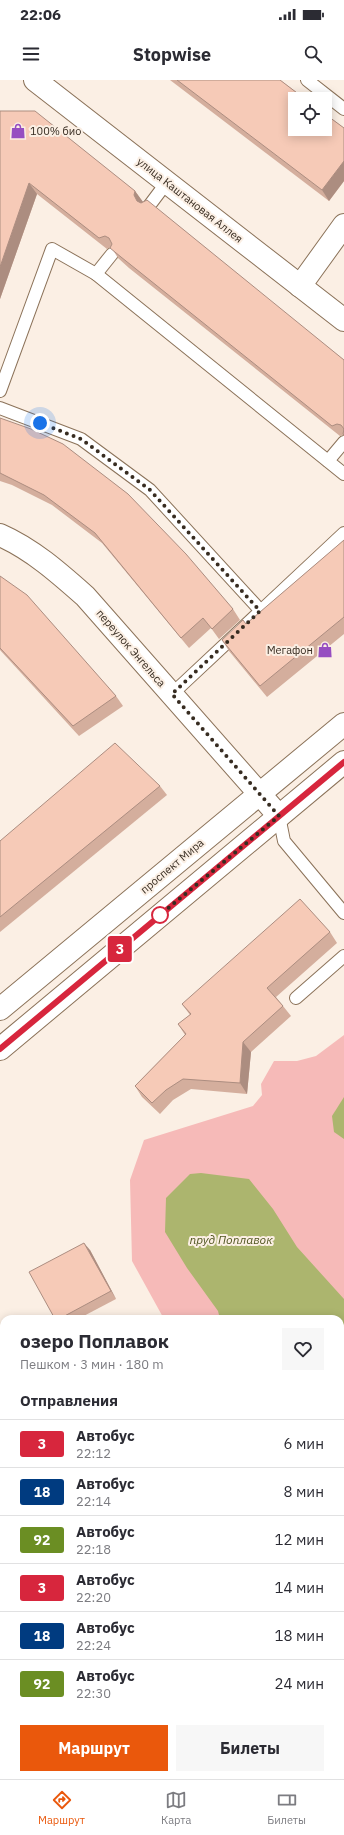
<!DOCTYPE html>
<html lang="ru">
<meta charset="utf-8">
<style>
body{margin:0;font-family:"IBM Plex Sans",sans-serif;background:#f7f7f7;color:#2b2b33;height:100vh;display:flex;flex-direction:column;font-size:15px;white-space:nowrap}
*{box-sizing:border-box;margin:0}
p{font-size:13px;color:#7c7c81}
.icon{flex:none;width:22px;height:22px;fill:none;stroke:currentColor;stroke-width:2;stroke-linecap:round;stroke-linejoin:round}
.map{position:relative;flex:1;overflow:hidden}
.panel{position:absolute;left:0px;top:1235px;width:344px;height:464px;display:flex;flex-direction:column;background:#fff;border-radius:12px 12px 0 0;box-shadow:0 2px 10px #0003}
.panel>*{flex:none}
.badge{padding:0 8px;border-radius:3px;font-size:14px;line-height:26px}
.tools{position:absolute;left:288px;top:12px;display:grid;gap:8px}
.tools a{display:grid;place-items:center;width:44px;height:44px;border-radius:0px;background:#fff;box-shadow:0 2px 10px #0003;font-size:20px}
.you{position:absolute;width:20px;height:20px;margin:-10px;border:3px solid #fff;border-radius:50%;background:#1a73e8;box-shadow:0 0 0 6px #1a73e833}
.map>.badge{position:absolute;translate:-50% -50%;box-shadow:0 0 0 2px #fff}
h2{padding:0 20px;font-size:15px;line-height:36px}
.round{display:grid;place-items:center;flex:none;width:42px;height:42px;border-radius:0px;background:#f7f7f7}
.overview{display:flex;align-items:center;justify-content:space-between;height:68px;padding:0 20px}
h1{font-size:19px;font-weight:700;line-height:30px}
.cta{display:flex;gap:8px;margin-top:auto;padding:8px 20px}
.cta a{flex:1;height:46px;border-radius:0px;background:#ea580c;color:#fff;font-size:16px;font-weight:700;line-height:46px;text-align:center}
.cta a+a{background:#f7f7f7;color:#2b2b33}
ul{padding:0;list-style:none}
li{display:flex;align-items:center;gap:12px;height:48px;padding:0 20px;border-top:1px solid #e1e1e2}
li div{flex:1}
li b{display:block;font-size:15px}
li em{font-style:normal}
li .badge{min-width:44px;font-weight:700;text-align:center}
.status{display:flex;justify-content:space-between;align-items:center;height:28px;padding:0 20px;background:#fff;direction:ltr}
.status svg{height:11px;fill:currentColor}
header{display:flex;justify-content:space-between;align-items:center;height:52px;padding:0 20px;background:#fff;font-size:18px;font-weight:700}
.menu{display:flex;justify-content:space-around;align-items:center;height:56px;border-top:1px solid #e1e1e2;background:#fff;font-size:11px;color:#7c7c81}
.menu a{display:grid;justify-items:center;gap:2px}
.menu .active{color:#ea580c}
.map>svg:first-child{display:block}
.green{fill:#f6bab8}
.water{fill:#acb56e}
.lines{fill:none;stroke-linecap:round;stroke-linejoin:round}
.service-casing{stroke:#8b7259;stroke-width:14}
.minor-casing{stroke:#8b7259;stroke-width:24}
.tertiary-casing{stroke:#8b7259;stroke-width:24}
.secondary-casing{stroke:#8b7259;stroke-width:24}
.service{stroke:#fff;stroke-width:12}
.minor{stroke:#fff;stroke-width:22}
.tertiary{stroke:#fff;stroke-width:22}
.secondary{stroke:#fff;stroke-width:22}
.wall{fill:#d4ae9d}
.shaded-wall{fill:#ac8d80}
.building{fill:#f6cab7;stroke:#ac8d80}
.line-casing{stroke:#fff;stroke-width:9}
.line{stroke:#d7263d;stroke-width:6}
.walk{stroke:#372c21;stroke-width:4;stroke-dasharray:0 7.2}
.stop-dot{fill:#fff;stroke:#d7263d;stroke-width:2}
.labels{text-anchor:middle;stroke-width:4;stroke-linejoin:round;paint-order:stroke}
.poi-label{font-size:11px;fill:#372c21;stroke:#fbefe4;text-anchor:start}
.street-label{font-size:11px;fill:#372c21;stroke:#fbefe4}
.water-label{font-size:12px;font-style:italic;fill:#505520;stroke:#fbefe4}
</style>
<div class="status"><b>22:06</b><svg viewBox="0 0 49 12"><path d="M0 12V9h3v3zM5 12V6h3v6zM10 12V3h3v9zM15 12V0h3v12zM26 1h20v11H26zM47 4h2v5h-2z"/></svg></div>
<header><svg class="icon" aria-label="menu" viewBox="0 0 24 24"><path d="M4 6h16M4 12h16M4 18h16"/></svg>Stopwise<svg class="icon" aria-label="search" viewBox="0 0 24 24"><circle cx="10" cy="10" r="6"/><path d="M15 15l6 6"/></svg></header>
<div class="map">
<svg width="344" height="1699" viewBox="0 0 344 1699">
<rect width="100%" height="100%" fill="#fbefe4"/>
<!-- green -->
<polygon class="green" points="344,955 344,1554 340,1549 340,1239 164,1239 132,1181 130,1100 144,1060 253,1026 262,1015 261,1004 274,981 297,981 316,976"/>
<!-- water -->
<g class="water">
<polygon points="344,1017 344,1059 334,1052 332,1036"/>
<polygon points="201,1093 249,1099 273,1129 297,1167 344,1219 344,1492 340,1489 340,1239 220,1239 218,1231 187,1188 165,1152 166,1118 190,1094"/>
</g>
<g class="lines">
<!-- service casing -->
<g class="service-casing">
<g id="service">
<polyline points="307,0 344,29"/>
<polyline points="149,126 167,102"/>
<polyline points="96,194 112,174"/>
<polyline points="0,311 52,169 96,194 344,394"/>
<polyline points="0,328 81,359 150,410 261,531"/>
<polyline points="328,381 344,362"/>
<polyline points="172,614 344,453"/>
<polyline points="279,736 284,761 344,833"/>
<polyline points="296,918 344,876"/>
</g>
</g>
<!-- minor casing -->
<g class="minor-casing">
<g id="minor">
<polyline points="300,206 344,145"/>
<path d="M0,455C32,469 59,493 85,516L279,736"/>
</g>
</g>
<!-- tertiary casing -->
<g class="tertiary-casing">
<g id="tertiary">
<polyline points="35,0 344,240"/>
<polyline points="0,1399 4,1406"/>
<polyline points="176,1695 178,1699"/>
</g>
</g>
<!-- secondary casing -->
<g class="secondary-casing">
<g id="secondary">
<polyline points="0,929 344,644"/>
<polyline points="0,969 344,682"/>
</g>
</g>
<!-- service -->
<use href="#service" class="service"/>
<!-- minor -->
<use href="#minor" class="minor"/>
<!-- tertiary -->
<use href="#tertiary" class="tertiary"/>
<!-- secondary -->
<use href="#secondary" class="secondary"/>
</g>
<!-- wall -->
<g class="wall">
<polygon points="170,0 280,0 344,48 344,101 329,121"/>
<polygon points="0,31 135,111 143,122 344,280 344,356 343,355 340,356 129,188 118,178 111,167 107,169 37,114 0,219"/>
<polygon points="0,338 233,529 240,540 219,559 211,548 189,568 102,463 52,425 12,405 0,401"/>
<polygon points="344,460 344,554 267,617 229,571 222,560 246,544"/>
<polygon points="0,496 116,616 123,626 79,656 0,570"/>
<polygon points="160,706 167,715 0,852 0,761"/>
<polygon points="330,852 337,863 276,917 283,926 291,936 251,972 247,1014 191,1009 173,1020 160,1034 142,1017 135,1006 185,955 178,944 190,935 182,924"/>
<polygon points="90,1170 116,1219 78,1239 55,1239"/>
<polygon points="268,1695 273,1695 270,1697"/>
</g>
<!-- shaded-wall -->
<g class="shaded-wall">
<polygon points="344,81 344,101 329,121 322,110"/>
<polygon points="29,103 37,114 0,219 0,187"/>
<polygon points="135,111 143,122 142,125 137,121 134,115"/>
<polygon points="243,962 251,972 247,1014 240,1003"/>
<polygon points="84,1163 90,1170 116,1219 111,1211"/>
</g>
<!-- building -->
<g class="building">
<polygon points="177,0 280,0 305,19 295,19 295,49 325,49 325,34 344,48 344,81 322,110"/>
<polygon points="0,31 35,31 135,111 134,115 137,121 141,123 147,120 344,280 344,355 343,354 344,349 341,345 337,344 332,346 121,177 110,168 112,164 109,158 105,156 99,158 29,103 0,187"/>
<polygon points="0,338 31,349 63,364 128,414 186,474 233,529 212,549 203,538 181,558 95,453 44,415 0,393"/>
<polygon points="344,460 344,537 260,606 222,560 243,540 246,544"/>
<polygon points="0,496 27,515 116,616 73,646 0,568"/>
<polygon points="115,663 160,706 0,837 0,761"/>
<polygon points="300,819 330,852 267,908 283,926 243,962 240,1003 183,999 166,1010 152,1023 135,1006 186,954 178,944 191,934 182,924"/>
<polygon points="84,1163 111,1211 59,1239 55,1239 29,1192"/>
<polygon points="4,1575 4,1622 0,1617 0,1579"/>
<polygon points="68,1695 137,1695 140,1699 71,1699"/>
</g>
<g class="lines">
<!-- line casing -->
<g class="line-casing">
<polyline id="line" points="0,969 344,682"/>
</g>
<!-- line -->
<use href="#line" class="line"/>
<!-- walk -->
<polyline class="walk" points="40,343 81,359 150,410 260,531 172,614 279,736 160,835"/>
</g>
<!-- icons -->
<defs>
<g id="shop-bare" transform="scale(1.2)"><path d="M-5-2.5h2.3a2.7 3.5 0 0 1 5.4 0H5L5.5 6h-11ZM-1.5-2.5h3a1.5 2.3 0 0 0-3 0Z" fill="#964ec1" stroke="#fbefe4" stroke-width="2.5" paint-order="stroke"/></g>
</defs>
<g fill-rule="evenodd">
<use href="#shop-bare" x="18" y="51"/>
<use href="#shop-bare" x="325" y="570"/>
</g>
<!-- markers -->
<circle class="stop-dot" cx="160" cy="835" r="8"/>
<g class="labels">
<!-- poi labels -->
<g class="poi-label">
<text x="30" y="55">100% био</text>
<text x="313" y="574" text-anchor="end">Мегафон</text>
</g>
<!-- street labels -->
<g class="street-label">
<text transform="translate(190 120) rotate(38)" y="4">улица Каштановая Аллея</text>
<text transform="translate(131 568) rotate(49)" y="4">переулок Энгельса</text>
<text transform="translate(172 786) rotate(-40)" y="4">проспект Мира</text>
</g>
<!-- water labels -->
<g class="water-label">
<text x="231" y="1164">пруд Поплавок</text>
</g>
</g>
</svg>
<div class="tools">
<a><svg class="icon" aria-label="locate" viewBox="0 0 24 24"><circle cx="12" cy="12" r="6"/><path d="M12 2v4M12 18v4M2 12h4M18 12h4"/></svg></a>
</div>
<div class="you" style="left:40px;top:343px"></div>
<b class="badge" style="left:120px;top:869px;background:#d7263d;color:#fff">3</b>
<section class="panel">
<div class="overview"><div><h1>озеро Поплавок</h1><p>Пешком · 3 мин · 180 m</p></div><a class="round"><svg class="icon" aria-label="heart" viewBox="0 0 24 24"><path d="M12 20l-8-8c-3-5 5-10 8-4 3-6 11-1 8 4z"/></svg></a></div>
<h2>Отправления</h2>
<ul>
<li><span class="badge" style="background:#d7263d;color:#fff">3</span><div><b>Автобус</b><p>22:12</p></div><em>6 мин</em></li>
<li><span class="badge" style="background:#003b80;color:#fff">18</span><div><b>Автобус</b><p>22:14</p></div><em>8 мин</em></li>
<li><span class="badge" style="background:#6b8e23;color:#fff">92</span><div><b>Автобус</b><p>22:18</p></div><em>12 мин</em></li>
<li><span class="badge" style="background:#d7263d;color:#fff">3</span><div><b>Автобус</b><p>22:20</p></div><em>14 мин</em></li>
<li><span class="badge" style="background:#003b80;color:#fff">18</span><div><b>Автобус</b><p>22:24</p></div><em>18 мин</em></li>
<li><span class="badge" style="background:#6b8e23;color:#fff">92</span><div><b>Автобус</b><p>22:30</p></div><em>24 мин</em></li>
</ul>
<div class="cta"><a>Маршрут</a><a>Билеты</a></div>
</section>
</div>
<nav class="menu">
<a class="active"><svg class="icon" aria-label="directions" viewBox="0 0 24 24"><path d="M12 3l9 9-9 9-9-9zM9 14v-3h6M13 9l2 2-2 2"/></svg>Маршрут</a>
<a><svg class="icon" aria-label="map" viewBox="0 0 24 24"><path d="M3 6l6-2 6 2 6-2v14l-6 2-6-2-6 2zM9 4v14M15 6v14"/></svg>Карта</a>
<a><svg class="icon" aria-label="tickets" viewBox="0 0 24 24"><path d="M3 7h18v10H3zM15 7v10"/></svg>Билеты</a>
</nav>
